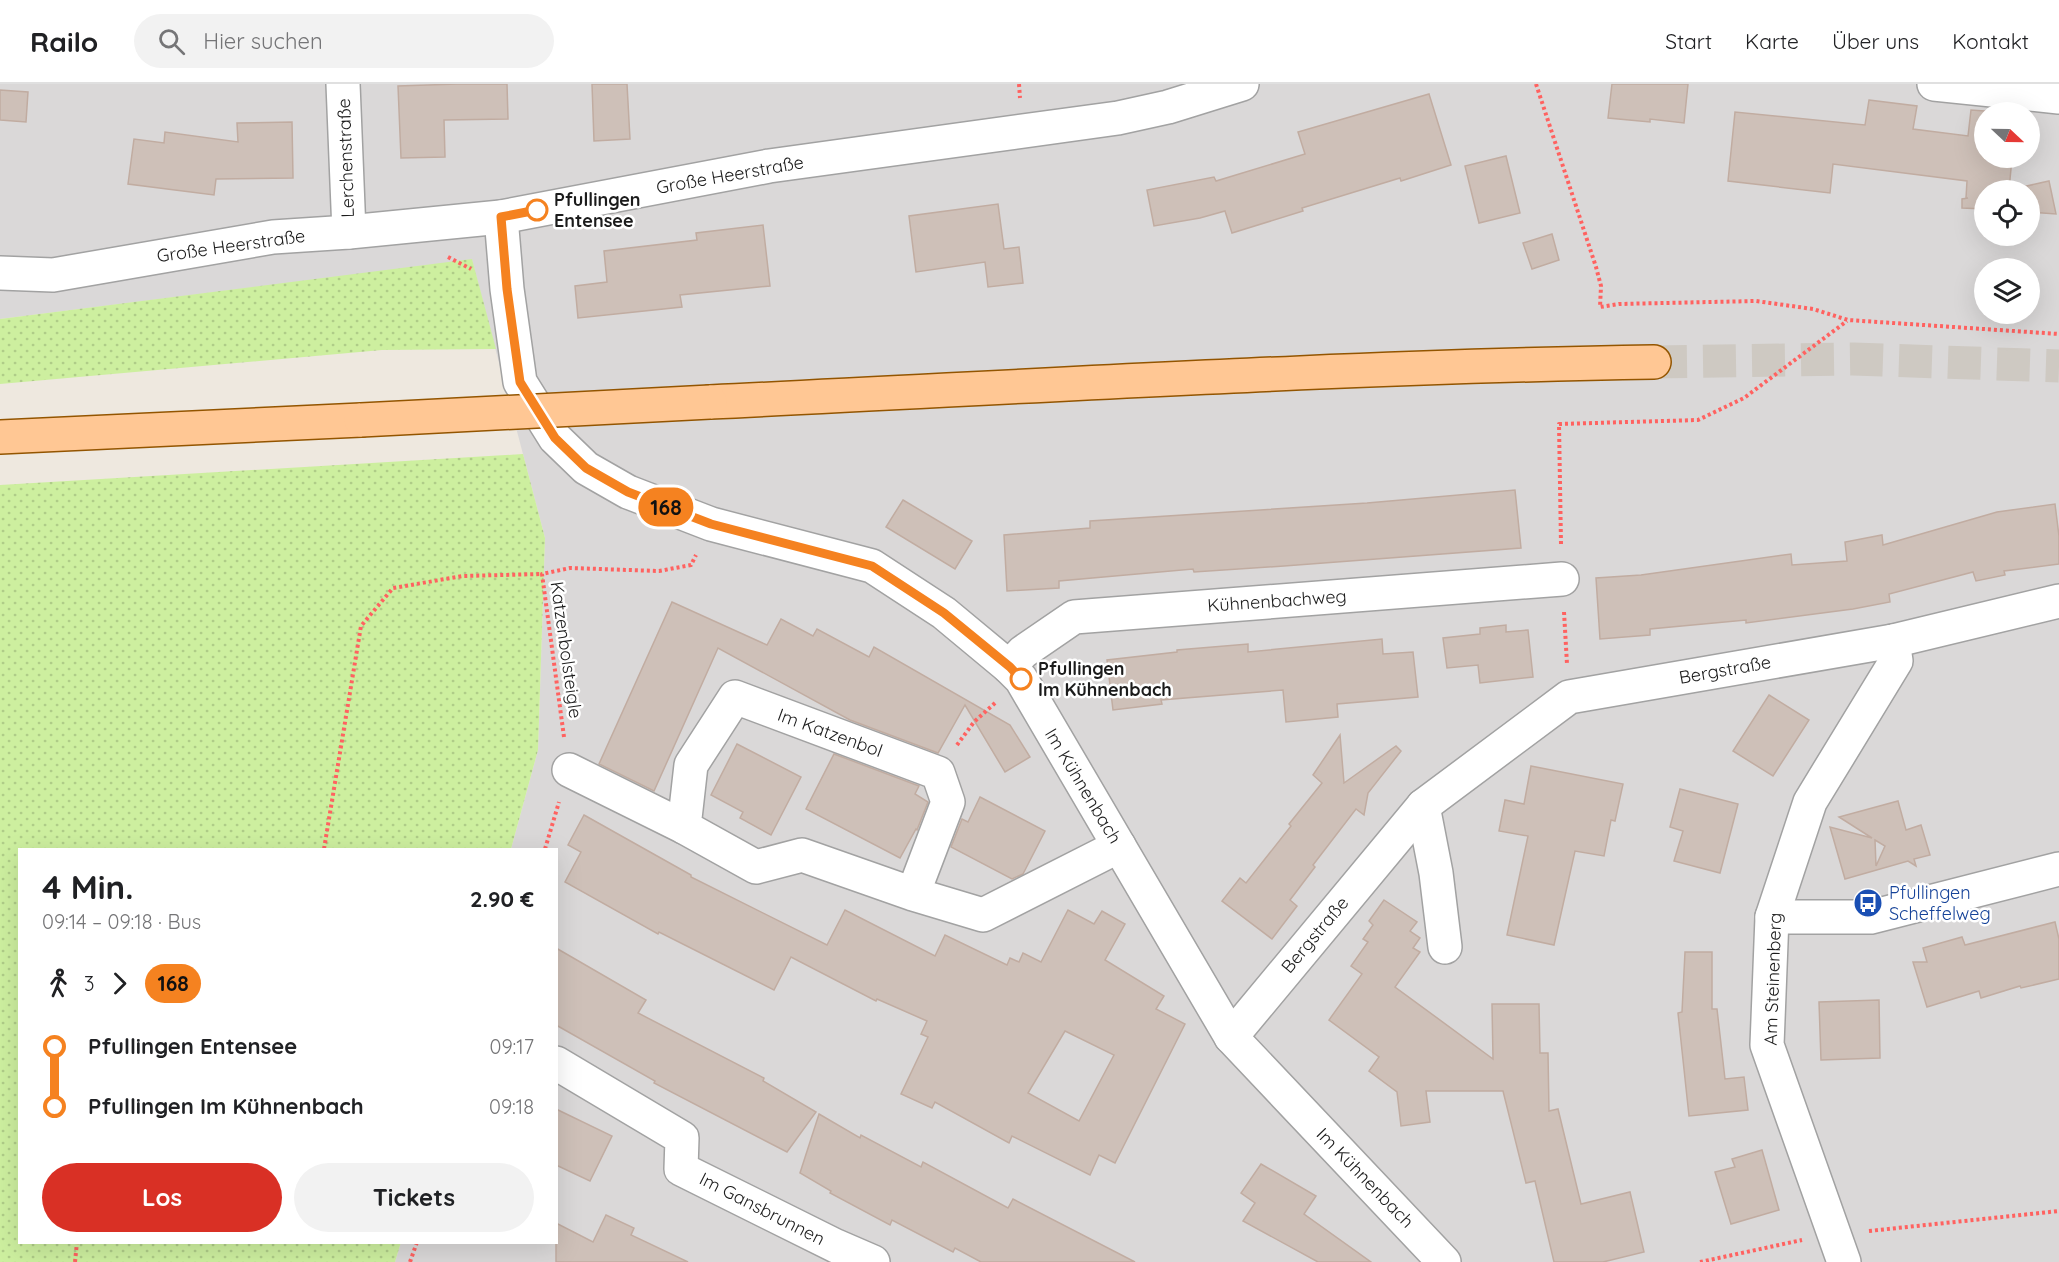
<!DOCTYPE html>
<html lang="de">
<meta charset="utf-8">
<style>
body{margin:0;font-family:Quicksand,sans-serif;background:#f2f2f2;color:#202124;height:100vh;display:flex;flex-direction:column;font-size:22px;white-space:nowrap}
*{box-sizing:border-box;margin:0}
p{font-size:20px;color:#757577}
.icon{flex:none;width:33px;height:33px;fill:none;stroke:currentColor;stroke-width:2;stroke-linecap:round;stroke-linejoin:round}
.map{position:relative;flex:1;overflow:hidden}
.panel{position:absolute;left:18px;top:764px;width:540px;height:396px;display:flex;flex-direction:column;background:#fff;border-radius:0px;box-shadow:0 6px 24px #0002}
.panel>*{flex:none}
.badge{padding:0 12px;border-radius:20px;font-size:21px;line-height:39px}
.needle{width:39px;rotate:112deg}
.buttons{position:absolute;left:1974px;top:18px;display:grid;gap:12px}
.buttons a{display:grid;place-items:center;width:66px;height:66px;border-radius:50%;background:#fff;box-shadow:0 6px 24px #0002;font-size:30px}
.map>.badge{position:absolute;translate:-50% -50%;box-shadow:0 0 0 3px #fff}
.legs{display:flex;align-items:center;gap:9px;height:66px;padding:0 24px;font-size:20px}
.legs p{margin-inline-start:auto}
.head{display:flex;align-items:center;justify-content:space-between;height:102px;padding:0 24px}
h1{font-size:33px;font-weight:800;line-height:45px}
.action{display:flex;gap:12px;margin-top:auto;padding:12px 24px}
.action a{flex:1;height:69px;border-radius:36px;background:#d93025;color:#fff;font-size:24px;font-weight:800;line-height:69px;text-align:center}
.action a+a{background:#f2f2f2;color:#202124}
ul{padding:0 24px;list-style:none}
li{display:flex;align-items:center;gap:21px;height:60px;font-size:22px}
li i{display:grid;place-items:center;width:9px;height:100%;margin:0 8px;background:currentColor}
li i::after{content:'';width:15px;height:15px;margin:-8px;border:4px solid;border-radius:50%;background:#fff}
li p{margin-inline-start:auto}
li:first-child i{background:linear-gradient(#0000 50%,currentColor 0)}
li:last-child i{background:linear-gradient(currentColor 50%,#0000 0)}
header{display:flex;align-items:center;gap:36px;box-sizing:border-box;height:84px;padding:0 30px;background:#fff;border-bottom:2px solid #e0e0e0}
header strong{font-size:28px}
nav{display:flex;gap:33px;margin-inline-start:auto;font-size:21px}
.search{width:420px;height:54px;background:#f2f2f2;display:flex;align-items:center;gap:15px;box-sizing:border-box;padding:0 21px;border-radius:33px;color:#757577;font-size:22px}
.map>svg:first-child{display:block}
.residential{fill:#dad8d8;fill-rule:evenodd}
.grass{fill:url(#grass-dots)}
.building{fill:#cec0b8;stroke:#c1aca1;stroke-width:1.5;fill-rule:evenodd}
.lines{fill:none;stroke-linecap:round;stroke-linejoin:round}
.major-tunnel{stroke:#cec9c2;stroke-width:33;stroke-dasharray:33 16;stroke-linecap:butt}
.minor-casing{stroke:#a2a2a2;stroke-width:36}
.major-casing{stroke:#935500;stroke-width:36}
.path{stroke:#ff6260;stroke-width:4;stroke-dasharray:3 3;stroke-linecap:butt}
.minor{stroke:#fff;stroke-width:33}
.major{stroke:#ffc794;stroke-width:33}
.major-bridge-casing{stroke:#935500;stroke-width:36;stroke-linecap:butt}
.major-bridge{stroke:#ffc794;stroke-width:33}
.line-1-casing{stroke:#fff;stroke-width:14}
.line-1{stroke:#f58220;stroke-width:9}
.stop-1-dot{fill:#fff;stroke:#f58220;stroke-width:3}
.labels{text-anchor:middle;stroke-width:5;stroke-linejoin:round;paint-order:stroke}
.street-label{font-size:18px;fill:#1b1b1b;stroke:#fff}
.stop-label{font-size:18px;font-weight:bold;fill:#1b1b1b;stroke:#fff;text-anchor:start}
.transit-label{font-size:18px;fill:#164399;stroke:#fff;text-anchor:start}
</style>
<header>
<strong>Railo</strong>
<div class="search"><svg class="icon" aria-label="search" viewBox="0 0 24 24"><circle cx="10" cy="10" r="6"/><path d="M15 15l6 6"/></svg>Hier suchen</div>
<nav><a>Start</a><a>Karte</a><a>Über uns</a><a>Kontakt</a></nav>
</header>
<div class="map">
<svg width="2059" height="1178" viewBox="0 0 2059 1178">
<defs>
<pattern id="grass-dots" width="8" height="8" patternUnits="userSpaceOnUse" patternTransform="scale(1.5)"><rect width="8" height="8" fill="#cdef9f"/><path d="M2 2h.1M6 6h.1" fill="none" stroke="#afcc88" stroke-width="1.8" stroke-linecap="round"/></pattern>
</defs>
<rect width="100%" height="100%" fill="#eee8df"/>
<!-- residential -->
<path class="residential" d="M0,0H2059V1178H395L401,1158H556V765H511L538,666L545,454L472,176L0,235ZM1984,28H2030V74H1984ZM1984,106H2030V152H1984ZM1984,184H2030V230H1984Z"/>
<!-- grass -->
<g class="grass">
<polygon points="472,175 496,265 382,266 0,300 0,235"/>
<polygon points="523,370 545,454 538,666 511,765 20,765 20,1158 401,1158 395,1178 0,1178 0,401"/>
</g>
<!-- building -->
<g class="building">
<polygon points="457,0 507,0 508,35 444,36 445,73 401,74 398,2"/>
<polygon points="592,0 627,0 630,55 594,57"/>
<polygon points="1612,0 1688,0 1684,39 1650,35 1650,38 1608,34"/>
<polygon points="0,6 28,8 26,38 0,36"/>
<polygon points="1429,10 1451,81 1401,97 1400,94 1302,124 1303,127 1232,149 1225,127 1200,134 1154,142 1147,106 1214,93 1216,97 1305,70 1298,48"/>
<polygon points="1869,16 1917,22 1913,45 1968,52 1971,26 1999,28 1984,28 1984,74 2012,74 2009,106 2049,97 2056,130 2030,128 2030,106 1984,106 1984,125 1962,124 1962,115 1968,114 1966,114 1967,97 1833,80 1830,109 1728,97 1735,28 1865,41"/>
<polygon points="292,38 293,94 216,95 214,111 128,100 134,55 164,59 165,48 238,58 237,39"/>
<polygon points="1506,72 1520,129 1479,139 1465,82"/>
<polygon points="998,120 1004,165 1019,163 1023,199 988,203 985,178 916,188 909,132"/>
<polygon points="763,141 770,202 680,211 682,223 578,234 575,202 607,198 604,167 697,156 696,149"/>
<polygon points="1552,150 1559,176 1532,185 1523,159"/>
<polygon points="1515,406 1521,464 1284,482 1194,488 1193,485 1059,497 1059,504 1007,507 1004,451 1090,444 1090,437 1367,419"/>
<polygon points="903,416 972,457 955,485 886,443"/>
<polygon points="2055,420 2059,452 2059,480 2004,487 2005,491 1976,497 1973,488 1889,510 1890,518 1853,525 1746,539 1746,536 1650,545 1650,551 1600,555 1596,494 1641,491 1791,470 1792,481 1847,477 1845,458 1882,451 1883,461 1997,428"/>
<polygon points="672,518 767,561 781,535 813,552 817,545 869,573 874,563 1010,641 1030,673 1005,688 965,621 938,669 850,636 718,564 654,707 599,680"/>
<polygon points="1506,541 1506,548 1528,546 1533,593 1480,599 1478,581 1447,584 1443,554 1480,550 1480,544"/>
<polygon points="1382,555 1383,570 1413,568 1418,613 1337,620 1338,633 1286,638 1283,606 1161,616 1162,620 1113,626 1107,576 1177,568 1177,566 1248,560 1248,568"/>
<polygon points="1769,611 1809,636 1773,692 1733,667"/>
<polygon points="1340,651 1344,699 1396,662 1401,667 1368,709 1364,731 1356,725 1313,781 1315,783 1290,816 1297,822 1272,855 1222,817 1240,794 1246,799 1291,742 1289,740 1322,699 1313,691"/>
<polygon points="737,660 801,693 771,751 740,734 743,728 711,711"/>
<polygon points="834,670 919,702 915,710 928,718 917,746 916,745 900,774 806,725"/>
<polygon points="1531,682 1623,700 1615,737 1611,736 1604,772 1575,767 1554,861 1507,851 1528,752 1499,747 1505,716 1524,720"/>
<polygon points="1680,705 1738,720 1720,789 1674,777 1683,747 1670,743"/>
<polygon points="980,713 1045,747 1023,790 1012,795 951,763 962,735 968,738"/>
<path d="M1898,717L1906,746L1921,741L1930,771L1914,775L1916,782L1908,777L1845,795L1830,743L1872,754L1839,733ZM1875,756L1885,762L1876,782Z"/>
<path d="M584,731L691,791V793L827,861L845,826L935,872L945,851L1007,881L1010,874L1019,878L1023,869L1041,878L1068,826L1094,840L1102,827L1125,840L1105,876L1164,912L1156,925L1185,940L1115,1079L1099,1071L1090,1091L1012,1052L1009,1059L935,1018L932,1024L901,1010L928,953L921,950L927,937L877,915L876,917L791,873L774,906L659,848L658,850L565,798L581,768L568,761ZM1065,947L1114,971L1079,1037L1028,1009Z"/>
<polygon points="1384,816 1417,838 1410,847 1420,854 1413,864 1420,868 1395,903 1493,975 1492,920 1539,920 1540,969 1548,969 1549,1027 1558,1025 1581,1120 1630,1108 1644,1168 1603,1178 1554,1178 1535,1097 1526,1099 1503,1007 1426,1007 1430,1038 1401,1042 1397,1008 1369,987 1379,973 1329,936 1362,890 1351,882 1368,858 1363,855 1373,841 1369,837"/>
<polygon points="2055,838 2059,855 2059,895 2021,904 2020,902 1981,914 1979,907 1927,923 1913,878 1927,878 1923,864 1962,853 1965,861"/>
<polygon points="556,864 646,916 638,929 764,994 763,997 816,1028 787,1068 654,999 655,997 556,941"/>
<polygon points="1685,868 1712,868 1712,925 1717,925 1725,995 1744,993 1748,1026 1689,1032 1678,929 1682,928"/>
<polygon points="1879,916 1880,974 1821,976 1819,918"/>
<polygon points="556,1025 612,1052 590,1097 556,1081"/>
<polygon points="819,1030 860,1054 861,1051 921,1083 923,1078 1008,1124 1013,1115 1135,1178 981,1178 955,1164 953,1168 892,1136 890,1141 830,1109 831,1107 800,1089"/>
<polygon points="1762,1066 1779,1126 1731,1140 1715,1088 1735,1083 1732,1075"/>
<polygon points="1261,1080 1316,1112 1304,1130 1371,1178 1318,1178 1243,1137 1255,1119 1241,1109"/>
<polygon points="606,1131 634,1144 631,1151 688,1178 556,1178 556,1139 593,1158"/>
</g>
<g class="lines">
<!-- major-tunnel -->
<polyline class="major-tunnel" points="1654,278 1853,275 2059,282"/>
<!-- minor casing -->
<g class="minor-casing">
<g id="minor">
<polyline points="343,0 349,148"/>
<polyline points="1934,0 2059,13"/>
<polyline points="501,133 507,205 520,298 555,354 586,384 628,408 711,440 872,482 944,529 1009,583 1021,595 1231,953 1444,1178"/>
<polyline points="0,189 53,191 273,153 349,148 501,133 769,82 1118,34 1168,23 1242,0"/>
<polyline points="1009,583 1023,568 1074,533 1562,495"/>
<polyline points="569,686 684,743"/>
<polyline points="1423,722 1436,789 1445,863"/>
<polyline points="913,810 948,718 938,689 735,613 691,681 684,743 756,783 802,771 913,810 983,831 1119,762"/>
<polyline points="1772,833 1871,833 2059,785"/>
<polyline points="1231,953 1423,722 1569,613 1893,557 2059,517"/>
<polyline points="556,979 682,1054 681,1085 836,1162 873,1178"/>
<polyline points="1844,1178 1767,961 1772,833 1810,718 1896,577 1893,557"/>
</g>
</g>
<!-- major casing -->
<g class="major-casing">
<g id="major">
<path d="M710,318C1025,303 1339,283 1654,278"/>
<polyline points="0,353 361,336"/>
</g>
</g>
<!-- path -->
<g class="path">
<polyline points="1019,0 1020,14"/>
<polyline points="1536,0 1596,183 1601,202 1600,223 1619,220 1756,217 1813,225 1848,236 2059,250"/>
<polyline points="448,173 471,185"/>
<polyline points="1561,460 1559,340 1698,336 1744,314 1847,237"/>
<polyline points="1564,528 1567,580"/>
<polyline points="564,653 542,490 570,484 659,487 691,481 696,471"/>
<polyline points="957,661 974,638 996,618"/>
<polyline points="324,765 361,542 393,504 463,492 542,490"/>
<polyline points="545,765 559,718"/>
<polyline points="1869,1147 2059,1127"/>
<polyline points="75,1178 77,1158"/>
<polyline points="410,1178 417,1158"/>
<polyline points="1700,1178 1802,1156"/>
</g>
<!-- minor -->
<use href="#minor" class="minor"/>
<!-- major -->
<use href="#major" class="major"/>
<!-- major-bridge casing -->
<g class="major-bridge-casing">
<polyline id="major-bridge" points="361,336 710,318"/>
</g>
<!-- major-bridge -->
<use href="#major-bridge" class="major-bridge"/>
</g>
<g class="lines">
<!-- line-1 casing -->
<g class="line-1-casing">
<polyline id="line-1" points="537,126 501,133 507,205 520,298 555,354 586,384 628,408 711,440 872,482 944,529 1010,583 1021,595"/>
</g>
<!-- line-1 -->
<use href="#line-1" class="line-1"/>
</g>
<!-- icons -->
<defs>
<g id="bus-disc" transform="scale(1.5)"><circle r="9.5" fill="#1a4fb4" stroke="#fff"/><path d="M-5-6H5V4H4V6H2V4H-2V6H-4V4H-5ZM-3.5-4V0h7V-4ZM-3.5 1.2v1.5H-2V1.2ZM2 1.2v1.5H3.5V1.2Z" fill="#fff"/></g>
</defs>
<g fill-rule="evenodd">
<use href="#bus-disc" x="1868" y="819"/>
</g>
<!-- markers -->
<g class="stop-1-dot">
<circle cx="537" cy="126" r="10"/>
<circle cx="1021" cy="595" r="10"/>
</g>
<g class="labels">
<!-- street labels -->
<g class="street-label">
<text transform="translate(346 74) rotate(-92)" y="6">Lerchenstraße</text>
<text transform="translate(730 91) rotate(-10)" y="6">Große Heerstraße</text>
<text transform="translate(231 162) rotate(-8)" y="6">Große Heerstraße</text>
<text transform="translate(1277 517) rotate(-4)" y="6">Kühnenbachweg</text>
<text transform="translate(566 566) rotate(82)" y="6">Katzenbolsteigle</text>
<text transform="translate(1725 586) rotate(-10)" y="6">Bergstraße</text>
<text transform="translate(830 649) rotate(20)" y="6">Im Katzenbol</text>
<text transform="translate(1083 702) rotate(59)" y="6">Im Kühnenbach</text>
<text transform="translate(1315 851) rotate(-50)" y="6">Bergstraße</text>
<text transform="translate(1773 895) rotate(-88)" y="6">Am Steinenberg</text>
<text transform="translate(1365 1094) rotate(46)" y="6">Im Kühnenbach</text>
<text transform="translate(762 1125) rotate(27)" y="6">Im Gansbrunnen</text>
</g>
<!-- stop labels -->
<g class="stop-label">
<text x="554" y="122">Pfullingen<tspan x="554" dy="21">Entensee</tspan></text>
<text x="1038" y="591">Pfullingen<tspan x="1038" dy="21">Im Kühnenbach</tspan></text>
</g>
<!-- transit labels -->
<g class="transit-label">
<text x="1889" y="815">Pfullingen<tspan x="1889" dy="21">Scheffelweg</tspan></text>
</g>
</g>
</svg>
<div class="buttons">
<a><svg class="needle" viewBox="-14 -14 28 28"><path d="M0-13l5 13h-10z" fill="#e53935"/><path d="M0 13l5-13h-10z" fill="#757577"/></svg></a>
<a><svg class="icon" aria-label="locate" viewBox="0 0 24 24"><circle cx="12" cy="12" r="6"/><path d="M12 2v4M12 18v4M2 12h4M18 12h4"/></svg></a>
<a><svg class="icon" aria-label="layers" viewBox="0 0 24 24"><path d="M12 4l9 5-9 5-9-5zM3 14l9 5 9-5"/></svg></a>
</div>
<b class="badge" style="left:666px;top:423px;background:#f58220;color:#111">168</b>
<section class="panel">
<div class="head"><div><h1>4 Min.</h1><p>09:14 – 09:18 · Bus</p></div><b>2.90 €</b></div>
<div class="legs"><svg class="icon" aria-label="walk" viewBox="0 0 24 24"><circle cx="13" cy="4" r="2"/><path d="M13 8l-2 6 4 7M11 14l-3 7M7 12l3-4h3l4 4"/></svg>3<svg class="icon" aria-label="forward" viewBox="0 0 24 24"><path d="M9 5l7 7-7 7"/></svg><b class="badge" style="background:#f58220;color:#111">168</b></div>
<ul>
<li><i style="color:#f58220"></i><b>Pfullingen Entensee</b><p>09:17</p></li>
<li><i style="color:#f58220"></i><b>Pfullingen Im Kühnenbach</b><p>09:18</p></li>
</ul>
<div class="action"><a>Los</a><a>Tickets</a></div>
</section>
</div>
